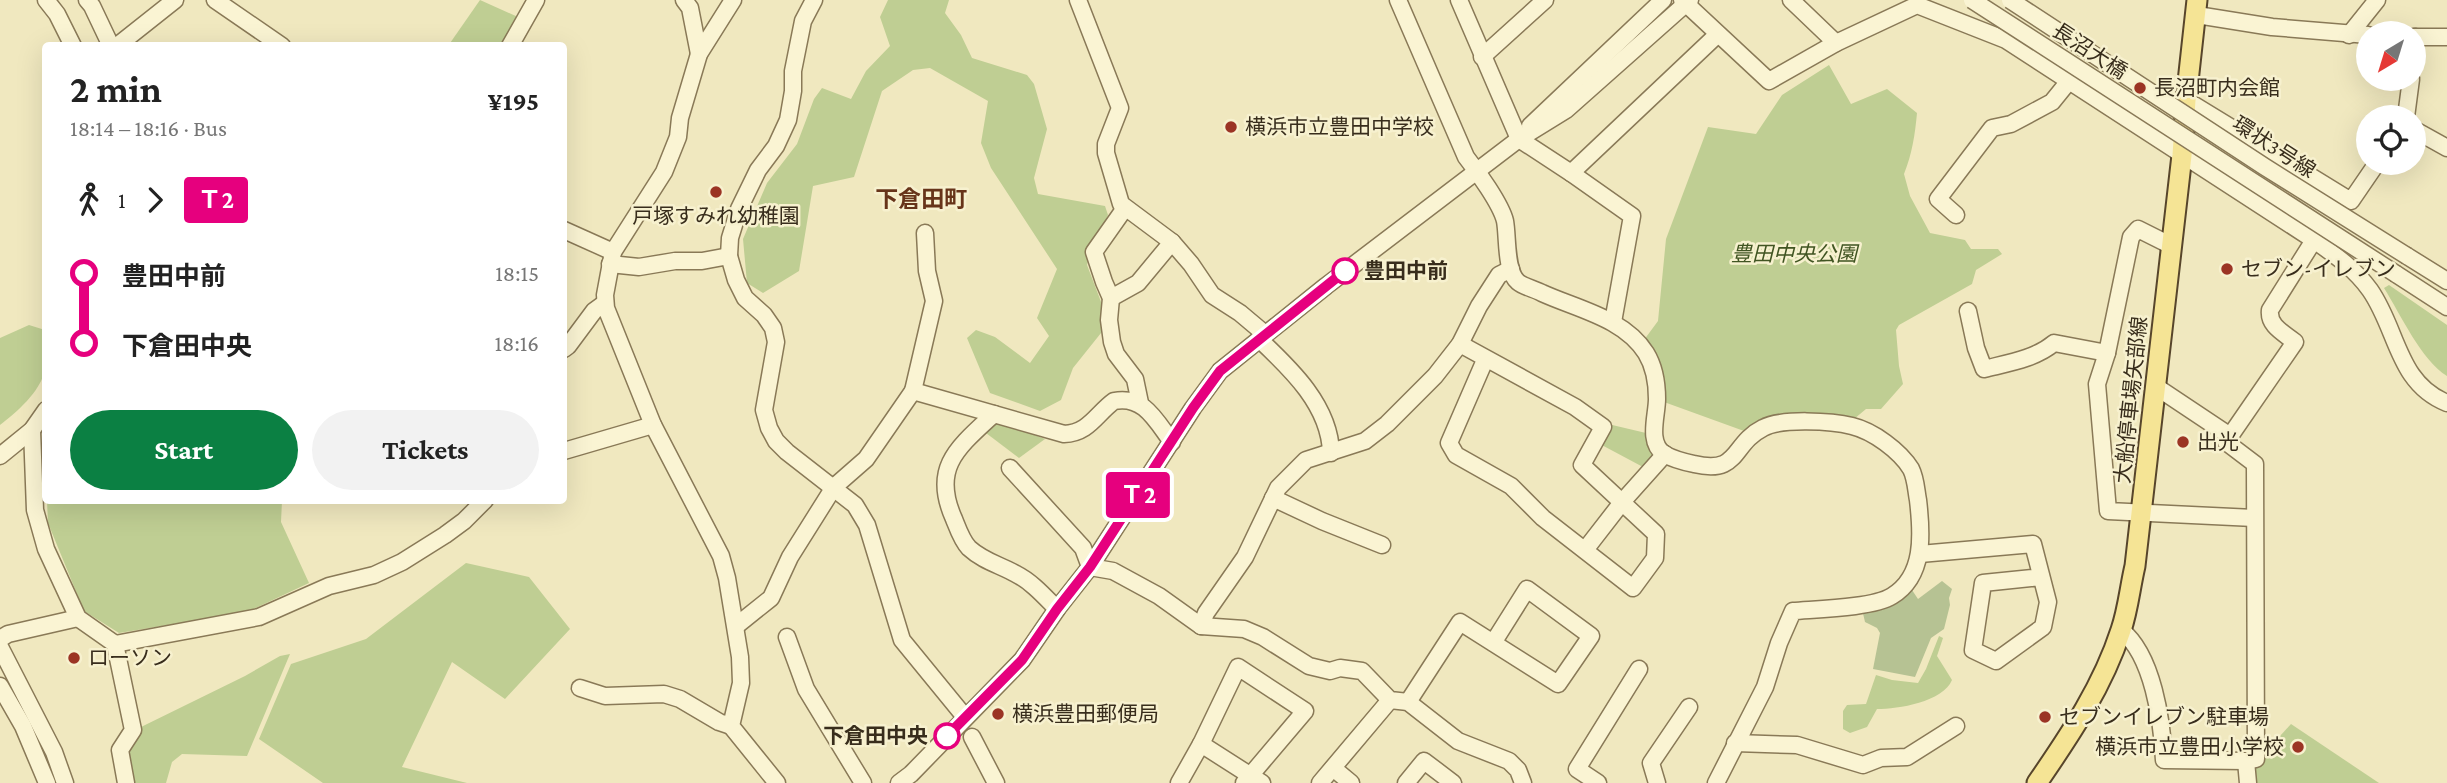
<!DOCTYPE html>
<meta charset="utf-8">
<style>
body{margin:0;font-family:"Crimson Pro","Noto Sans JP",serif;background:#f2f2f2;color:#222;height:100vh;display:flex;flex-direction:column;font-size:26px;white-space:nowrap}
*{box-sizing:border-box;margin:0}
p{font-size:23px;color:#767676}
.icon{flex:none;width:38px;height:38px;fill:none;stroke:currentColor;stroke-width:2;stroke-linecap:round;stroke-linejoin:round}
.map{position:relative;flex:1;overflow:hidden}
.side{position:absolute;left:42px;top:42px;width:525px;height:462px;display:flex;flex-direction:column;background:#fff;border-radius:7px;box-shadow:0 7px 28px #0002}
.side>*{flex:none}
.badge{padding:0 14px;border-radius:5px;font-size:24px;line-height:46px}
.needle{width:46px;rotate:218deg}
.controls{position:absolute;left:2356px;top:21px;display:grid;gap:14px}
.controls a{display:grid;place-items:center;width:70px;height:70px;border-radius:50%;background:#fff;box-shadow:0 7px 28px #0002;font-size:35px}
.map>.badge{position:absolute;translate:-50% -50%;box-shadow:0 0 0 4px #fff}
.legs{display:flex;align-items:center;gap:10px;height:77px;padding:0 28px;font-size:23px}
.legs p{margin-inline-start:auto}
.headline{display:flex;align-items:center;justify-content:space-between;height:119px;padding:0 28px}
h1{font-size:38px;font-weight:700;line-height:52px}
.cta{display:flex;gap:14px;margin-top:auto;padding:14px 28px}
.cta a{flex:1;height:80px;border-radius:42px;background:#0b8043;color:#fff;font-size:28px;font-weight:700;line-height:80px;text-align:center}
.cta a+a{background:#f2f2f2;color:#222}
ul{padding:0 28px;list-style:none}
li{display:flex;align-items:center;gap:24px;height:70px;font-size:26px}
li i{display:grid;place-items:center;width:10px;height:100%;margin:0 9px;background:currentColor}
li i::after{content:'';width:18px;height:18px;margin:-9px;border:5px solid;border-radius:50%;background:#fff}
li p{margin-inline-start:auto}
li:first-child i{background:linear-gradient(#0000 50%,currentColor 0)}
li:last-child i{background:linear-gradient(currentColor 50%,#0000 0)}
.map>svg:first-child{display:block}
.green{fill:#bfce93}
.cemetery{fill:#b6c293}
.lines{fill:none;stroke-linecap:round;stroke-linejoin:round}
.minor-casing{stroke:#897957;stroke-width:19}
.major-casing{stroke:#57452b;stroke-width:23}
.minor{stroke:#faf4d3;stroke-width:16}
.major{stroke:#f5e495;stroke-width:19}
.minor-bridge-casing{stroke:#897957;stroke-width:19;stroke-linecap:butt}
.minor-bridge{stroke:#faf4d3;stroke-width:16}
.line-1-casing{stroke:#fff;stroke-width:16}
.line-1{stroke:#e6007e;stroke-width:10}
.poi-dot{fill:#9b3424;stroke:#f7f1cf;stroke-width:2.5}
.stop-1-dot{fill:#fff;stroke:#e6007e;stroke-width:3.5}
.labels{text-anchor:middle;stroke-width:5;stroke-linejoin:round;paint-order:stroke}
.street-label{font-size:21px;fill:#382d1c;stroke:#f7f1cf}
.poi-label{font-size:21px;fill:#382d1c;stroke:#f7f1cf;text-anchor:start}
.park-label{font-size:21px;font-style:italic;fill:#415522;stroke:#f7f1cf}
.stop-label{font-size:21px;font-weight:bold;fill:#382d1c;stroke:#f7f1cf;text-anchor:start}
.neighbourhood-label{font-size:23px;font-weight:bold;fill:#673419;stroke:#f7f1cf}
</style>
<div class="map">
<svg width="2447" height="783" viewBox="0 0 2447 783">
<rect width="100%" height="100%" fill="#f0e8bf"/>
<!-- green -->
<g class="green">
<polygon points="480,0 518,17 500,45 448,46"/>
<polygon points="888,0 949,0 945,13 961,35 972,58 1027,75 1034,84 1047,129 1034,178 1038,194 1105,206 1108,215 1091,250 1087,265 1103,307 1101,333 1073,368 1061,400 1040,411 990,393 967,338 976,330 995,337 1030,363 1049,336 1037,318 1057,269 991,168 981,143 988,101 930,68 913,70 882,91 854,177 813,186 799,271 763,293 747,283 743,239 767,183 797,144 814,99 822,88 851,99 866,71 890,46 880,17"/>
<path d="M1829,65L1851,104L1887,89L1917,113C1915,135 1912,154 1904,174L1910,196L1930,233L1965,240L1971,249H1998L2002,254L1976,270L1972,284L1899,325L1896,330L1899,366L1903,384L1881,409H1866L1854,419L1762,418L1744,431L1664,402L1644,340L1658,321L1666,239L1708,127L1756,134L1782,95Z"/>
<path d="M2389,285L2447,325V376C2421,360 2401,315 2384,288Z"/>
<path d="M29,325L45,330C46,343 48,358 45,370C40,392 17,412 0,425V338Z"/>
<polygon points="1003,423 1045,439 1019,458 986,433 994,424"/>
<polygon points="1608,424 1646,433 1655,453 1643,467 1598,443"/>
<polygon points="47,501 282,501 281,522 309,583 247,612 119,633 84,611 48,523"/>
<polygon points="466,563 529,577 570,629 505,699 452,662 402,767 467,783 323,783 259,739 291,664 366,639"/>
<path d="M1939,636L1943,638L1937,656L1952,680C1943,702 1898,709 1877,709L1867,727L1850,733L1843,729V711L1847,705L1866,704L1876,675L1892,680L1918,683L1926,669Z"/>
<polygon points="290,654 247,756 182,754 172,762 166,783 134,783 124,751 139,728 245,676 280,656"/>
<polygon points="2291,724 2379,783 2250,783 2249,770"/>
</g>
<!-- cemetery -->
<polygon class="cemetery" points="1942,581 1952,589 1949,598 1950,605 1944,629 1931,638 1915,677 1873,669 1880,633 1877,628 1865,622 1862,609 1910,587 1918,599"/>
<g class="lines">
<!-- minor casing -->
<g class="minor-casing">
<g id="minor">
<polyline points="46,0 57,14 73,46"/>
<polyline points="87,0 92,6 111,46"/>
<polyline points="215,0 282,46"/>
<polyline points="684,0 690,8 699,54"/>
<polyline points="733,0 699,54 680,118 678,137 664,172 613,252 605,295 606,308 653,425 721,556 727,578 740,657 741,683 731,726 777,783"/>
<polyline points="814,0 803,21 793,71 793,91 788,120 776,146 758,170 739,209 730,238 729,256 736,280 745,298 764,315 773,328 776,342 764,410 769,428 776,441 787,452 855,505 867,525 902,640 965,717"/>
<polyline points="1078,0 1120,108 1106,144 1106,153 1121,204 1172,242 1191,264 1212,295 1240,313 1265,334"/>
<path d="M1398,0L1466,157C1477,171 1501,204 1505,221C1508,236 1505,271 1518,282C1524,287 1535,289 1542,293C1577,309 1624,318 1646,353C1654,366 1657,383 1657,399C1657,416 1647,442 1664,454C1673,459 1684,462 1694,464C1740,475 1731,444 1763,428C1781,418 1832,421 1852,426C1873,431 1900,451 1911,469C1916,479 1916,490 1918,500C1922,534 1925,576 1892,596C1873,608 1816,609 1793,611L1779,643L1765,687L1716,783"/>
<polyline points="1459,0 1519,139 1571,173 1718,34"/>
<path d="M1682,0L1769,81L1836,43L1917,5L2006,40L2314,240C2335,255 2355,269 2370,290C2398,330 2397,383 2447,403"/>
<polyline points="1791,0 1836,43"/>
<polyline points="2197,15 2272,27 2368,35"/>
<polyline points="2349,35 2377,0"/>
<polyline points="2413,37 2447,37"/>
<polyline points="117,46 175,0"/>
<polyline points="510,46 536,0"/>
<polyline points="2413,55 2415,37"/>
<polyline points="1482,57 1545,0"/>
<polyline points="2186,100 2351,201 2377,163"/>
<polyline points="2406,117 2411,79"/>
<polyline points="1530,126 1663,0"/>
<polyline points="2413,129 2447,148"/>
<polyline points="1571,173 1632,216 1613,322"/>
<polyline points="1125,208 1094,252 1104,282 1111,298 1109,320 1112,342 1116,354 1135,379 1140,403"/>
<polyline points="1956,215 1938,199 1992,128 2011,124 2052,102 2069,81"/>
<polyline points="564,230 613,252"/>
<polyline points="2172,246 2138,229 2131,237 2107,353 2097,384 2108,511 2254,518"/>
<polyline points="2407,256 2447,281"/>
<polyline points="610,264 639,267 675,261 702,261 729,256"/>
<polyline points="2396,274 2447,307"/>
<polyline points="1111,298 1138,283 1172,242"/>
<path d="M1968,311L1976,348L1984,369C2008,363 2035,359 2054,343L2107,353"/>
<path d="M1259,339C1291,369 1330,406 1331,453"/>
<polyline points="1460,344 1575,407 1603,427 1582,465 1656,534 1655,558 1633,588 1543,518 1511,486 1456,455 1449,443 1485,360"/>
<polyline points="564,349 568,346 594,311 605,303"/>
<polyline points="2155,386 2230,436"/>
<polyline points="913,391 934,301 927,271 925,233"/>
<path d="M994,414C957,448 931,468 954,519C958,529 962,541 969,548C983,561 1000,565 1016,574C1032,582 1045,597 1057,609"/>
<polyline points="32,430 35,510 46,549 78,618 115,644 133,730 120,750 126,783"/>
<polyline points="564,451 653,425"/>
<polyline points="0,456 32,430 46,410"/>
<polyline points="1010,468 1083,548 1090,567 1113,571 1159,596 1201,626 1244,629 1263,637 1309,666 1330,671 1340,668 1362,671 1390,700 1408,702 1458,741 1509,761 1518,770 1523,783"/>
<polyline points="1273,498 1322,521 1382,545"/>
<polyline points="1585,550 1623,501 1665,454"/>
<polyline points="1920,554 2033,544 2048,602 2043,627 1996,661 1973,650 1983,583 2041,577"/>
<path d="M736,626L771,598L790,557L834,487L866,459L913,391L1064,434C1089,433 1096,414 1114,401C1144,395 1156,421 1172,442"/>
<polyline points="1201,626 1206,613 1245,557 1278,488 1306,460 1365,441 1387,424 1435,376 1460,344 1479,306 1499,275 1511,269"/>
<path d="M2121,630C2153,655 2162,721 2164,760L2246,761L2256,759L2255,464L2226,442L2295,342C2284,333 2268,326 2270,310L2314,240"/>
<polyline points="787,637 806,689 863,783"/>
<polyline points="0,639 8,634 78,618"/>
<polyline points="115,644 259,617 329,586 374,575 402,562 445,535 464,521 485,500"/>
<polyline points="0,647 54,752 65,783"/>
<polyline points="0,686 23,726 47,783"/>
<polyline points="580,688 605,696 664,694 680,699 719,722 731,726"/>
<polyline points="1408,702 1460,622 1558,684 1591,636 1527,589 1493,643"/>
<polyline points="972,737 996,783"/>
<polyline points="1735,743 1797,745 1863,765 1881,758 1907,757 1956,726"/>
<polyline points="1201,744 1238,667 1305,711 1244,783"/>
<polyline points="2246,761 2248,783"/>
<polyline points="1333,768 1351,783"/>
<polyline points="899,783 911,774 1022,660 1057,609 1090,567 1193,408 1220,371 1326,286 1519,139 1566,110 1690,0"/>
<polyline points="1179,783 1201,744 1262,783"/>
<polyline points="1320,783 1390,700"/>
<polyline points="1406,783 1424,761 1453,783"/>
<polyline points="1598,783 1577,769 1639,669"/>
<polyline points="1657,783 1651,763 1689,707"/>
</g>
</g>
<!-- major casing -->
<g class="major-casing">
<path id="major" d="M2037,783C2070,735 2103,686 2121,630C2128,610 2130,587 2135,566L2182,155L2186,100L2197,0"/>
</g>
<!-- minor -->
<use href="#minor" class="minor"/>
<!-- major -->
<use href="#major" class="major"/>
<!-- minor-bridge casing -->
<g class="minor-bridge-casing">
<g id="minor-bridge">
<polyline points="1972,0 2396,274"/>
<polyline points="2010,0 2265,167 2407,256"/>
</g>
</g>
<!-- minor-bridge -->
<use href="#minor-bridge" class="minor-bridge"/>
</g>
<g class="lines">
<!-- line-1 casing -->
<g class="line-1-casing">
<polyline id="line-1" points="947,736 1022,660 1057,609 1090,567 1193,408 1220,371 1345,271"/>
</g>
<!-- line-1 -->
<use href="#line-1" class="line-1"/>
</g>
<!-- markers -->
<g class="poi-dot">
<circle cx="2140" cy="88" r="7"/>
<circle cx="1231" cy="127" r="7"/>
<circle cx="716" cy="192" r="7"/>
<circle cx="2227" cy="269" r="7"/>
<circle cx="2183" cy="442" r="7"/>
<circle cx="74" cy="658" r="7"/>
<circle cx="998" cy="714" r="7"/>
<circle cx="2045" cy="717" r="7"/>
<circle cx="2298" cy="747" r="7"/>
</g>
<g class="stop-1-dot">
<circle cx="1345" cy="271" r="12"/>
<circle cx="947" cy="736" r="12"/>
</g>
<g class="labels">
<!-- street labels -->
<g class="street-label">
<text transform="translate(2090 51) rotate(33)" y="7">長沼大橋</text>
<text transform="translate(2274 147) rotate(33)" y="7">環状3号線</text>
<text transform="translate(2131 400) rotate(-84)" y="7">大船停車場矢部線</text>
</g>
<!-- poi labels -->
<g class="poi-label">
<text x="2154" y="95">長沼町内会館</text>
<text x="1245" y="134">横浜市立豊田中学校</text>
<text x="716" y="223" text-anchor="middle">戸塚すみれ幼稚園</text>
<text x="2241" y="276">セブン-イレブン</text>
<text x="2197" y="449">出光</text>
<text x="88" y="665">ローソン</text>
<text x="1012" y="721">横浜豊田郵便局</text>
<text x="2059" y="724">セブンイレブン駐車場</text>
<text x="2284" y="754" text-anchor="end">横浜市立豊田小学校</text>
</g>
<!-- park labels -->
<g class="park-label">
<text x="1794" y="261">豊田中央公園</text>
</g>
<!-- stop labels -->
<g class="stop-label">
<text x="1364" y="278">豊田中前</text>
<text x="928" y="743" text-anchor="end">下倉田中央</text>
</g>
<!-- neighbourhood labels -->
<g class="neighbourhood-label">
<text x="921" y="207">下倉田町</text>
</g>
</g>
</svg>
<div class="controls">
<a><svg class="needle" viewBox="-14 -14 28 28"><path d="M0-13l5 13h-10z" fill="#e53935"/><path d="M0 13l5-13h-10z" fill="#767676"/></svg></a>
<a><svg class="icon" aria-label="locate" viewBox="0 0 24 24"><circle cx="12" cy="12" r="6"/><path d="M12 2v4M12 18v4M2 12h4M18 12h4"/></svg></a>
</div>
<b class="badge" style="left:1138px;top:495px;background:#e6007e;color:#fff">Ｔ2</b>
<section class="side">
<div class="headline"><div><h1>2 min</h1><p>18:14 – 18:16 · Bus</p></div><b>¥195</b></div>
<div class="legs"><svg class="icon" aria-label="walk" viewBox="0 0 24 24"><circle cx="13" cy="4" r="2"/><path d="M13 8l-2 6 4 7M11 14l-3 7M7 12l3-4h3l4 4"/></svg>1<svg class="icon" aria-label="forward" viewBox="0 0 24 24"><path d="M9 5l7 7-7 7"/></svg><b class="badge" style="background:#e6007e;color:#fff">Ｔ2</b></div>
<ul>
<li><i style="color:#e6007e"></i><b>豊田中前</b><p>18:15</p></li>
<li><i style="color:#e6007e"></i><b>下倉田中央</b><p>18:16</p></li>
</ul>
<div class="cta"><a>Start</a><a>Tickets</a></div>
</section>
</div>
